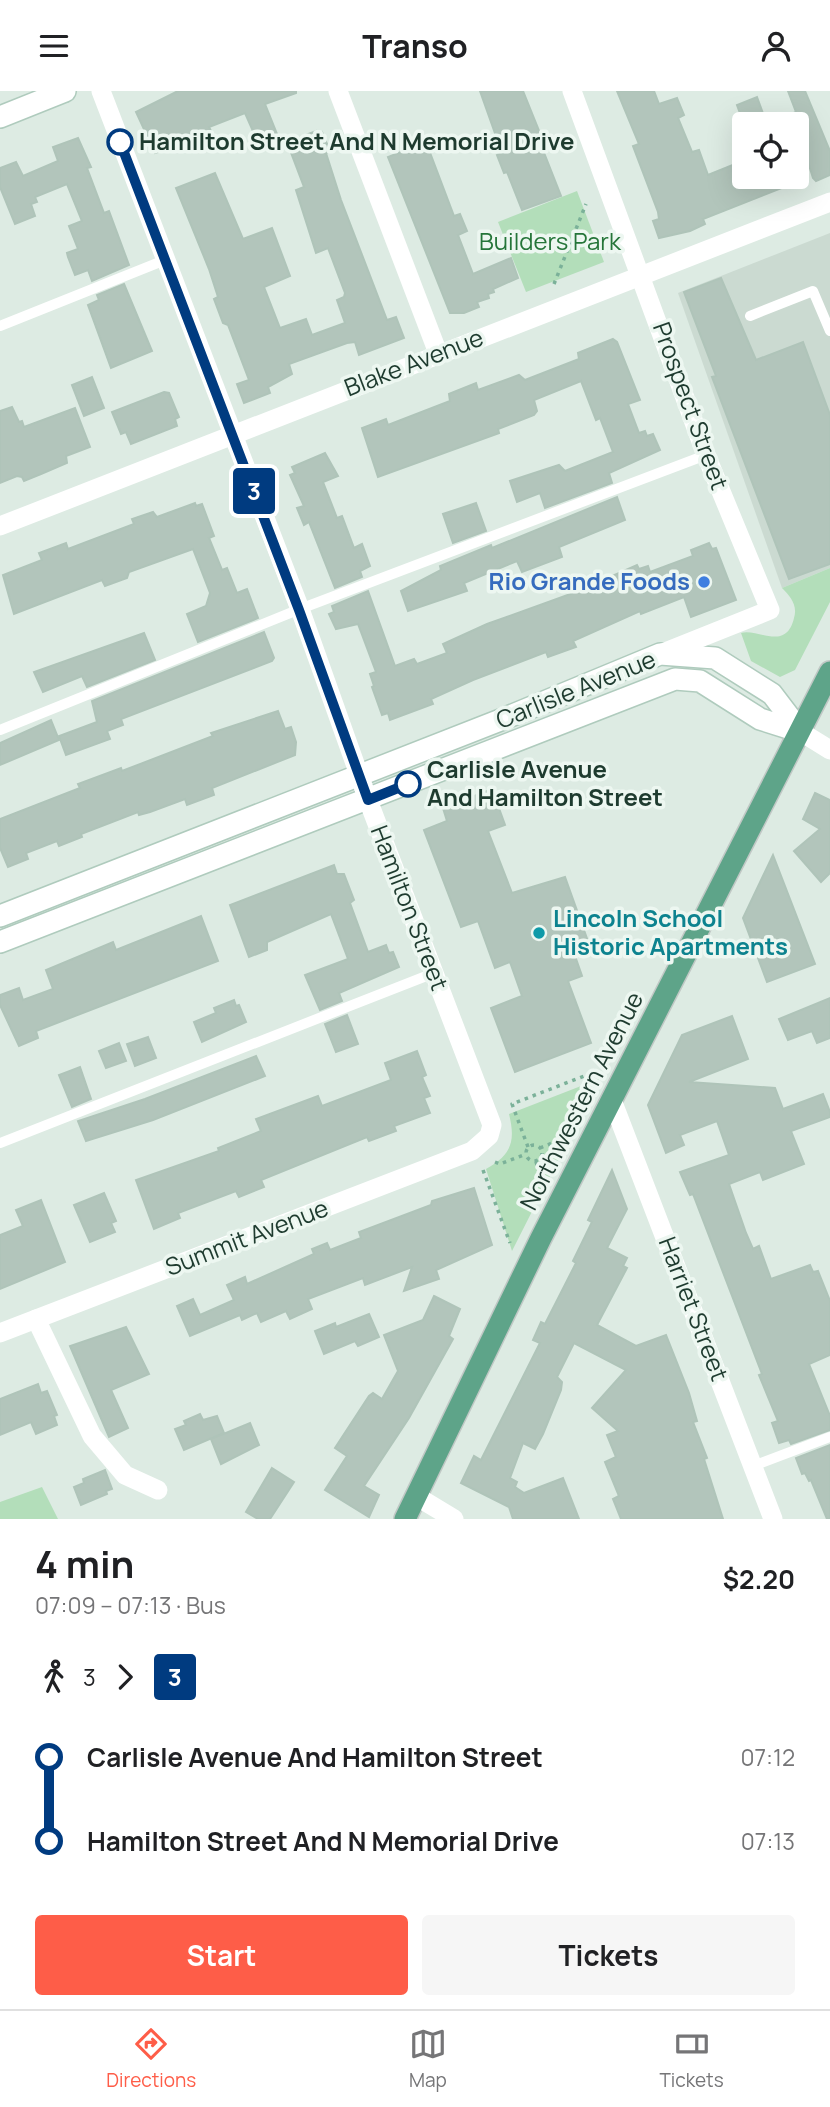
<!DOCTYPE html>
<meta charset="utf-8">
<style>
body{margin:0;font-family:Manrope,sans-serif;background:#f6f6f6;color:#202124;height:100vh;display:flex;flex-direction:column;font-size:26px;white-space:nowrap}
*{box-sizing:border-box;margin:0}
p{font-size:23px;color:#757577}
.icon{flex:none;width:38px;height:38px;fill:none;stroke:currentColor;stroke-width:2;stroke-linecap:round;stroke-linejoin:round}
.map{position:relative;height:1428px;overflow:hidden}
.panel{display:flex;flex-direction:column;background:#fff;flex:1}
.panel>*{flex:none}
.badge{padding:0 14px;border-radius:5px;font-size:24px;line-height:46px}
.tools{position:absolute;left:732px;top:21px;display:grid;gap:14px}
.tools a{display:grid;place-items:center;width:77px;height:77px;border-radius:7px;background:#fff;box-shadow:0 7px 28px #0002;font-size:35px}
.map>.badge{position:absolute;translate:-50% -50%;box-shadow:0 0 0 4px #fff}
.legs{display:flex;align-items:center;gap:10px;height:77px;padding:0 35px;font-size:23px}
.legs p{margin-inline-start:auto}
.headline{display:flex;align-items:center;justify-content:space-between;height:119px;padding:0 35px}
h1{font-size:38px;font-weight:700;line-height:52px}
.button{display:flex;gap:14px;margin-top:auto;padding:14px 35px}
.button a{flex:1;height:80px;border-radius:7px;background:#fe5d48;color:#fff;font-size:28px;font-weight:700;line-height:80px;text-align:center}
.button a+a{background:#f6f6f6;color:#202124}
ul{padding:0 35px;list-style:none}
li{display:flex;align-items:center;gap:24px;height:84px;font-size:26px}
li i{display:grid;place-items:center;width:10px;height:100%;margin:0 9px;background:currentColor}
li i::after{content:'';width:18px;height:18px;margin:-9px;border:5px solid;border-radius:50%;background:#fff}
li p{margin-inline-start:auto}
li:first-child i{background:linear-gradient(#0000 50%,currentColor 0)}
li:last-child i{background:linear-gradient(currentColor 50%,#0000 0)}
header{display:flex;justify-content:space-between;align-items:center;height:91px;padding:0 35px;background:#fff;font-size:32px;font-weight:700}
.menu{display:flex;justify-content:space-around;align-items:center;height:98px;border-top:2px solid #e0e0e0;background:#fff;font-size:19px;color:#757577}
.menu a{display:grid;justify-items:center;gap:4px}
.menu .on{color:#fe5d48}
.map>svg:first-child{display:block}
.built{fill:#cbdad1}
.green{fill:#b3deba}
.building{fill:#b2c5bb;stroke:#afc4b9;stroke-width:2}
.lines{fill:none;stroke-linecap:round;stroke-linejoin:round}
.secondary-casing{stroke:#afcbbd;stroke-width:24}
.primary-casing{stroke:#c0c8c5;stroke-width:24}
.path{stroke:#7bb199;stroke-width:3.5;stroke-dasharray:3.5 5;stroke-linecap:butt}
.lane{stroke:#fff;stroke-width:10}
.street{stroke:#fff;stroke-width:19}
.secondary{stroke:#fff;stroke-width:21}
.primary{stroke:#5ea489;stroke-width:21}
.line-1-casing{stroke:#fff;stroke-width:16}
.line-1{stroke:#003b80;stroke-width:10}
.stop-1-dot{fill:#fff;stroke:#003b80;stroke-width:3.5}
.shop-dot{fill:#3f7fe0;stroke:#edf7f1;stroke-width:2.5}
.culture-dot{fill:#0f9aa8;stroke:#edf7f1;stroke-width:2.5}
.labels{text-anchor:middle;stroke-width:7;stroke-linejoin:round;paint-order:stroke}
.stop-label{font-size:24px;font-weight:bold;fill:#1e3b2f;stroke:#edf7f1;text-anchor:start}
.park-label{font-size:24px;fill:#257539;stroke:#edf7f1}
.street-label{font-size:24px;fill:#1e3b2f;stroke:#edf7f1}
.shop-label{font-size:24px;font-weight:bold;fill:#366cbe;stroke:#edf7f1;text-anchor:end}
.culture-label{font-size:24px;font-weight:bold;fill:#0d838f;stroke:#edf7f1;text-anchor:start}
</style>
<header><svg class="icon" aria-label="menu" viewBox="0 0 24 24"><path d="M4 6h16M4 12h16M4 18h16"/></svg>Transo<svg class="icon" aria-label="person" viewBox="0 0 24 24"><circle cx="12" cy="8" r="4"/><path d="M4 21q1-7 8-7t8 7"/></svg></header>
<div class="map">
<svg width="830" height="1428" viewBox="0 0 830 1428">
<rect width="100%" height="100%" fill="#ddebe3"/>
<!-- built -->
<polygon class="built" points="830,142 830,477 782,497 678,202"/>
<!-- green -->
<g class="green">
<polygon points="577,100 604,171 526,201 498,131"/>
<path d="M830,477V511L795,579L780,586L751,570L741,542C758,537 786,561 794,527C798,514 790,505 782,497Z"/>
<path d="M599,988L512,1160L486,1078C511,1064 516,1051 509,1023Z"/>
<polygon points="42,1396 58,1428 0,1428 0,1411"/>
</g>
<!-- building -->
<g class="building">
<polygon points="178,0 296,0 296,2 265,13 279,48 260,56 245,22 209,36 212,42 155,62 136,21"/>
<polygon points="480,0 523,0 544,52 541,54 561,105 522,119 507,81 504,82 497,64 502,62"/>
<polygon points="617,0 654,0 659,13 677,7 684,24 678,27 692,61 699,59 708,84 735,73 740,86 807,87 703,128 705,133 690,140 659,147 653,130 659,128 658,121 633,55 639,53"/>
<polygon points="788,0 805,0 830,60 830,84 816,90 813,87 796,33 789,24 796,21"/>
<polygon points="757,6 765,28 744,33 737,14"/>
<polygon points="316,40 317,43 322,41 330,60 326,62 341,109 387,229 396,226 404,247 359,264 355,251 347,252 289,273 292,283 268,296 270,302 244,312 237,293 249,289 228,234 223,232 214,208 218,206 209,178 176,97 215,82 243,148 272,137 290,185 264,196 280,237 306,228 312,244 345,232 337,209 344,206 345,202 328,157 316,162 296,99 304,96 287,51"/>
<polygon points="78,47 91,76 87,77 104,122 109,120 129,174 92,190 88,179 75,184 68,166 67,162 78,158 69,135 82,130 67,93 35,106 37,111 31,113 35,125 15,133 0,96 0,77 16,71 23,85 58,70 53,56"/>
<polygon points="426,51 454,125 460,123 467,140 458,144 473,183 511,167 518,187 493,198 494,201 488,203 489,207 477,211 479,216 464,222 450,222 388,66"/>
<polygon points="721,187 756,269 803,251 830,324 830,473 789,488 712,286 716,285 684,201"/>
<polygon points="124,193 152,260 111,277 88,214 99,209 97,204"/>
<polygon points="613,248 617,251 640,309 628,313 639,342 645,340 647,345 653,343 660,359 609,382 612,392 545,417 540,402 517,411 510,390 559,374 565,380 613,361 600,327 596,329 581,290 534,309 537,320 534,324 498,338 499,342 378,386 362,337 386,328 388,334 450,310 449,303 476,292 478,299 519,284 525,289 579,268 578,262"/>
<polygon points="92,286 104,317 84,325 72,294"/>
<polygon points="164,301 169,302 179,326 175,328 177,335 131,353 126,341 121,343 112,321"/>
<polygon points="12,316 19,331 22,330 24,336 75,317 90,356 66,365 67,372 41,383 24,390 22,386 17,385 0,392 0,320"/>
<polygon points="325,362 338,385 323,391 337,427 342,425 354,457 362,453 370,475 360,480 362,486 335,497 309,431 304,434 297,417 304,415 290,384 295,382 292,376"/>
<polygon points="617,406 625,429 559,456 562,466 522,481 517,470 464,492 467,500 408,520 401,500 441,479 440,475 491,454 492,457"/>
<polygon points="195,412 196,415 202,413 214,445 209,447 222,479 227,477 237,502 247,498 258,527 198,551 187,523 206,515 210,502 193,458 129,481 127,487 105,495 102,489 14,523 3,484 42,469 39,462 66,452 68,458 134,433 132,428 153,421 157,426"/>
<polygon points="476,412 486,440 453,452 443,423"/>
<polygon points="709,452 712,458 716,457 736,509 691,526 684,506 641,523 640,520 573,550 576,556 548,566 546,561 473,589 431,608 433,613 390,629 388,622 382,624 372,596 374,595 370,583 376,581 358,533 336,538 329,523 334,521 332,515 368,500 395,575 414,568 417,573 447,562 443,553 487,533 576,501 637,474 639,478 648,475 650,481 693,465 691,459"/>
<polygon points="264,541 274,567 272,570 121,628 123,634 107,640 110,648 66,664 59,645 97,631 92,610"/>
<polygon points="144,542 155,569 87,596 82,585 43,601 34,581"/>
<polygon points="278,620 285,638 291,636 296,651 295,664 212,697 214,704 187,714 185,708 150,721 139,724 138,721 81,743 82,746 59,755 57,750 26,762 28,768 8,776 0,757 0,728 80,697 78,693 121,677 122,680 213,645 211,642"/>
<polygon points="51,629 59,649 0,674 0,652"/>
<polygon points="492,698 505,734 488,740 512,802 565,786 590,856 574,862 582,885 568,890 591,952 515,981 491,917 522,905 510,871 495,877 478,830 461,836 424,739 447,730 443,717"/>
<polygon points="815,702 830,709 830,782 821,791 794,760 820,738 803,728"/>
<polygon points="773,764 815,873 767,891 743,827"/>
<polygon points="334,774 337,783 344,783 354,809 350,812 368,861 386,854 389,862 393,861 399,876 339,902 342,910 320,919 305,884 348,868 331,823 267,851 267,859 249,866 230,814"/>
<polygon points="201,825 218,870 36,940 38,947 19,955 0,914 0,904 19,897 23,909 53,898 46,879 113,851 116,859"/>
<polygon points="830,907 830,947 817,952 812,940 788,949 779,928"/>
<polygon points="234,909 236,915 239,914 246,931 202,951 194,931 216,922 214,917"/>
<polygon points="347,924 358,953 336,961 325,933"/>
<polygon points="732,925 748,968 689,991 775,997 783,1018 823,1003 830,1021 830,1026 791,1040 804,1073 763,1089 760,1081 729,1093 746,1142 753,1158 759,1155 771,1188 810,1174 813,1181 818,1180 830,1210 830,1264 809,1273 830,1325 830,1339 791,1353 789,1349 779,1352 772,1332 778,1330 759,1284 762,1283 693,1103 690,1104 680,1081 729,1064 717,1030 680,1044 684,1054 666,1062 648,1014 682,944"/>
<polygon points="148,946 156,967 135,975 127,953"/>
<polygon points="119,952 126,970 106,977 99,960"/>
<polygon points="417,960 426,984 422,986 430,1005 424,1007 430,1022 394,1035 396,1040 369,1050 367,1046 261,1089 264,1096 239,1106 236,1100 178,1122 180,1127 154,1138 136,1089 219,1060 218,1057 261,1040 256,1028 318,1005 322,1015 391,989 385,972"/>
<polygon points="256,965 265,985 153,1029 86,1050 78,1030 145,1008"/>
<polygon points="80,976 91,1008 72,1016 59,984"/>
<polygon points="612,1079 627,1118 607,1157 627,1167 623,1175 627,1177 597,1234 636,1255 666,1244 689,1302 697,1330 693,1331 707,1367 704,1368 723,1428 621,1428 613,1408 619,1405 605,1371 616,1366 607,1344 618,1340 592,1317 626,1279 574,1252 557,1286 562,1291 561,1299 543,1343 535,1358 523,1352 510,1387 517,1391 515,1396 524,1402 563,1387 579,1428 513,1428 509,1416 461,1392 474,1365 481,1369 540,1252 533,1249 541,1231 545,1233 576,1172 573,1170 592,1131 588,1129"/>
<polygon points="474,1097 492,1154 436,1179 439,1188 404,1200 412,1176 365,1194 363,1187 308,1208 312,1218 290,1228 286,1220 261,1231 257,1222 242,1229 240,1224 190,1245 177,1215 193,1208 200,1224 234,1209 227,1194 245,1186 247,1193 314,1163 312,1158 327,1152 330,1159 361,1147 359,1141 431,1114 432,1110"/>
<polygon points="104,1102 116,1130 111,1132 115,1141 90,1151 74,1114"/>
<polygon points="41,1109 65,1171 0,1198 0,1144 23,1135 16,1119"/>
<polygon points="434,1205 460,1218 449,1245 453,1248 409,1327 364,1395 379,1404 369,1426 325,1399 347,1365 335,1357 369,1305 373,1302 382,1308 398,1280 384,1244 423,1229"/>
<polygon points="369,1223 379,1246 358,1255 355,1250 324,1263 315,1240 335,1232 336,1236"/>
<polygon points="126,1236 149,1283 111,1299 128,1337 109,1346 70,1255"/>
<polygon points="38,1293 41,1302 47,1300 57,1324 54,1325 57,1334 36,1343 31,1331 0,1344 0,1308"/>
<polygon points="200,1323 203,1329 217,1325 224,1342 184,1359 175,1338 186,1334 184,1330"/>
<polygon points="250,1332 259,1354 221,1373 211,1348"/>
<polygon points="830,1354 830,1428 827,1428 811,1389 809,1390 805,1382 802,1383 796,1367"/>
<polygon points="272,1377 294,1391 270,1428 258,1428 246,1421"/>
<polygon points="105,1379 112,1398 106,1400 107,1403 81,1414 74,1396 84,1392 83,1388"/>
</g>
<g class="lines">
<!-- secondary casing -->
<g class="secondary-casing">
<g id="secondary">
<polyline points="0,26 65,0"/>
<polyline points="0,825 503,628 660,563 715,567 772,603 801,641"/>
<polyline points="0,851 675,588 700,590 760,628 801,641"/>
</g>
</g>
<!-- primary casing -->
<g class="primary-casing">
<polyline id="primary" points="405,1428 541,1147 830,581"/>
</g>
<!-- path -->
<g class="path">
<polyline points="554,193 586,113"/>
<circle cx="534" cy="1062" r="8"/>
<polyline points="528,1056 512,1013 597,980"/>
<polyline points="540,1057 562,1048"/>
<polyline points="495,1071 500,1073 526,1063"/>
<polyline points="536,1071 542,1087"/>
<polyline points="483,1079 510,1152"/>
</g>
<!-- lane -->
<g class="lane">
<polyline points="750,225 813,200 830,240"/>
<polyline points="0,235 165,169"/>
<polyline points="0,639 300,518 706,364"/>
<polyline points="0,1052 434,882"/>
<polyline points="753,1375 830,1346"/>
</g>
<!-- street -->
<g class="street">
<polyline points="338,0 438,262"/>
<polyline points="572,0 706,364 770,519 660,563"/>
<polyline points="0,435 830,111"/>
<polyline points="801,641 830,659"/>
<polyline points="612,1009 773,1428"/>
<polyline points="36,1228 92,1345 125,1384 158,1399"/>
<polyline points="0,1242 472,1060 489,1045 492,1034 368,709 300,518 101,0"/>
<polyline points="416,1405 454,1428"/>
</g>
<!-- secondary -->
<use href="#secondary" class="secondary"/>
<!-- primary -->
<use href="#primary" class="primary"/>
</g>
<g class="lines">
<!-- line-1 casing -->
<g class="line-1-casing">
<polyline id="line-1" points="120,51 299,519 368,709 408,693"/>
</g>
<!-- line-1 -->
<use href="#line-1" class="line-1"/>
</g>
<!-- markers -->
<g class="stop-1-dot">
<circle cx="120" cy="51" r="12"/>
<circle cx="408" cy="693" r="12"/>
</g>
<circle class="shop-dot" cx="704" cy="491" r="7"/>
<circle class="culture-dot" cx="539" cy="842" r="7"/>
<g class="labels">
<!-- stop labels -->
<g class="stop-label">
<text x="139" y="59">Hamilton Street And N Memorial Drive</text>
<text x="427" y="687">Carlisle Avenue<tspan x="427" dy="28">And Hamilton Street</tspan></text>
</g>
<!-- park labels -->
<g class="park-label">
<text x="550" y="159">Builders Park</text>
</g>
<!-- street labels -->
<g class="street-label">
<text transform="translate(414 272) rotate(-21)" y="8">Blake Avenue</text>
<text transform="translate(690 315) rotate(70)" y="8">Prospect Street</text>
<text transform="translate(576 599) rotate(-22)" y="8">Carlisle Avenue</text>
<text transform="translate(409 817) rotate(69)" y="8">Hamilton Street</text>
<text transform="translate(582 1010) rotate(-63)" y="8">Northwestern Avenue</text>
<text transform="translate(247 1147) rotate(-21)" y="8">Summit Avenue</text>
<text transform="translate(693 1218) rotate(69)" y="8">Harriet Street</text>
</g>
<!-- shop labels -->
<g class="shop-label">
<text x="690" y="499">Rio Grande Foods</text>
</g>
<!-- culture labels -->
<g class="culture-label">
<text x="553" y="836">Lincoln School<tspan x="553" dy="28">Historic Apartments</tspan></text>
</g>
</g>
</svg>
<div class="tools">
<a><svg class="icon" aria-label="locate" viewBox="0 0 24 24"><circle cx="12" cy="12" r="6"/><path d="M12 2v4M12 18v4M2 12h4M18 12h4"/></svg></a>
</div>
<b class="badge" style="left:254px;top:400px;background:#003b80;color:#fff">3</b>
</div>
<section class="panel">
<div class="headline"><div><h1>4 min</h1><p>07:09 – 07:13 · Bus</p></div><b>$2.20</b></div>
<div class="legs"><svg class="icon" aria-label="walk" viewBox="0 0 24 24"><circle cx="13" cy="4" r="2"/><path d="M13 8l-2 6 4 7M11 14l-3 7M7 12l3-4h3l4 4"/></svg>3<svg class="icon" aria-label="forward" viewBox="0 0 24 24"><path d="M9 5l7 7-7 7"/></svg><b class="badge" style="background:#003b80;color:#fff">3</b></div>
<ul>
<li><i style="color:#003b80"></i><b>Carlisle Avenue And Hamilton Street</b><p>07:12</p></li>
<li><i style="color:#003b80"></i><b>Hamilton Street And N Memorial Drive</b><p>07:13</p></li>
</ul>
<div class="button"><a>Start</a><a>Tickets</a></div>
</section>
<nav class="menu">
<a class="on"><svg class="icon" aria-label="directions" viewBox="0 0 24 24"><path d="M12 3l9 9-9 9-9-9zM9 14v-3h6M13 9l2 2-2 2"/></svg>Directions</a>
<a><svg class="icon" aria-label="map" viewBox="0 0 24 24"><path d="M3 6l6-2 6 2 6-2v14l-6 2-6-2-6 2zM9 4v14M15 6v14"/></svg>Map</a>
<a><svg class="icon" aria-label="tickets" viewBox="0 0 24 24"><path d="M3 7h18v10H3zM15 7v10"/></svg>Tickets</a>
</nav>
